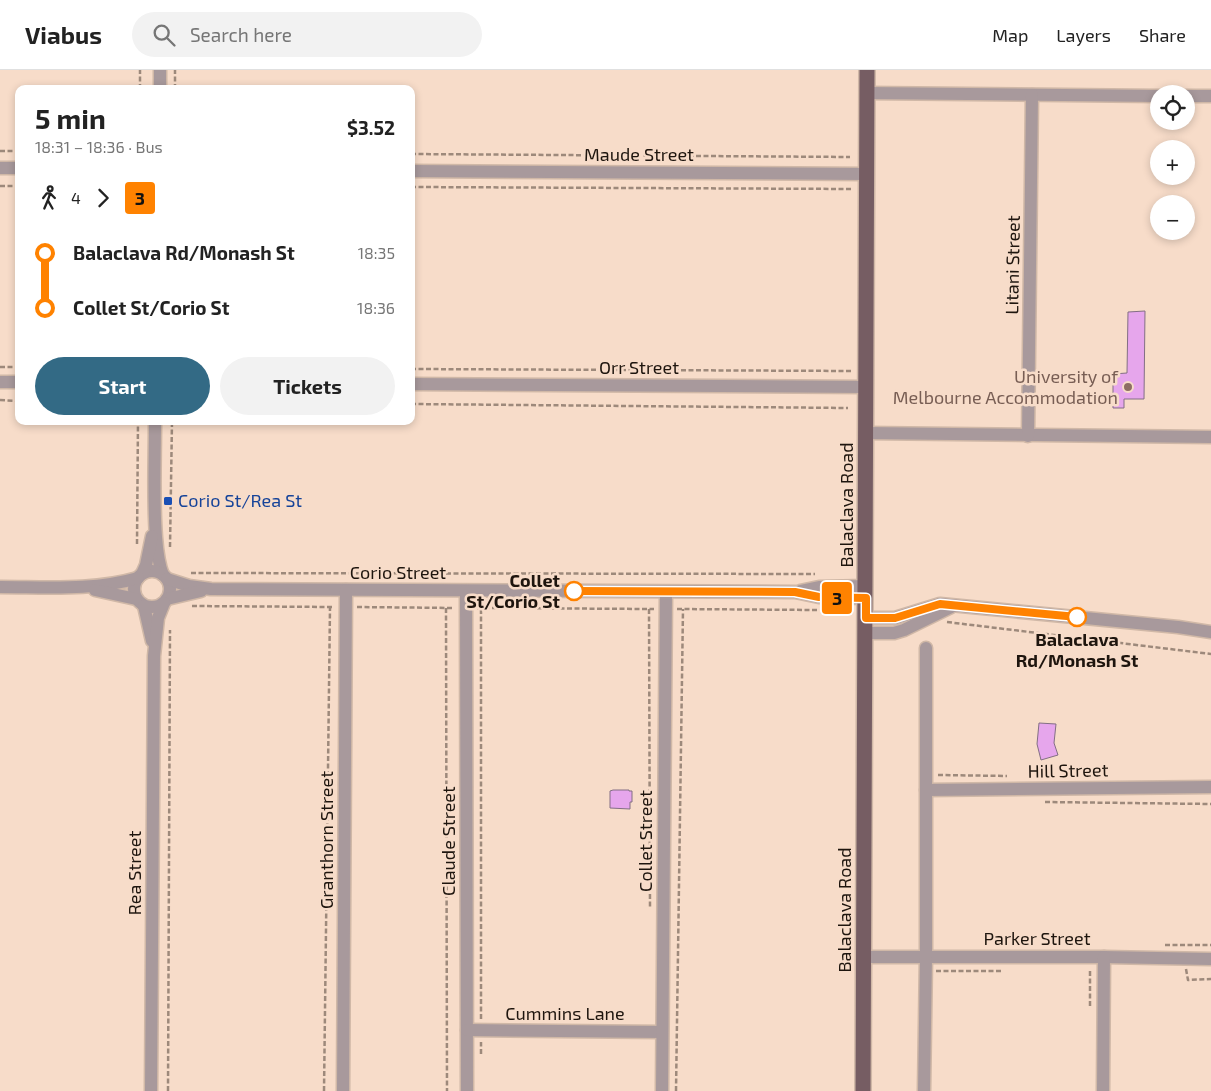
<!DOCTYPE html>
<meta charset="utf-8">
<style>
body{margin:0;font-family:"Exo 2",sans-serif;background:#f2f2f2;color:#222;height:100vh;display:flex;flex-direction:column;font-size:19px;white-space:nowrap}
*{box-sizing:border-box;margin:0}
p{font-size:16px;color:#767676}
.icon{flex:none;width:28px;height:28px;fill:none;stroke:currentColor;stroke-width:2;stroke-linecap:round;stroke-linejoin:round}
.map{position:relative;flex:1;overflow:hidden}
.sheet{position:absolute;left:15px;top:15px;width:400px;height:340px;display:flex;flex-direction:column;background:#fff;border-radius:10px;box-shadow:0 2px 8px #0003}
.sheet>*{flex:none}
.badge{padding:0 10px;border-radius:4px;font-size:18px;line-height:32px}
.buttons{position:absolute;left:1150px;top:15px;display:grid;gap:10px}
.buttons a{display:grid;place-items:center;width:45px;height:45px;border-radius:50%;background:#fff;box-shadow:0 2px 8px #0003;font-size:25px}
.map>.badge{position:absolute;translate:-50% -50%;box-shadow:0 0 0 2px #fff}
.legs{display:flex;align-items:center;gap:8px;height:55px;padding:0 20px;font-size:16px}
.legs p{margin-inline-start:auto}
.headline{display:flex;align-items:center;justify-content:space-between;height:85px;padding:0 20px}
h1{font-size:28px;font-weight:700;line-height:38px}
.cta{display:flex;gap:10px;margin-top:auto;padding:10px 20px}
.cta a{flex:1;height:58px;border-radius:30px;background:#336a85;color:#fff;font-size:20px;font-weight:700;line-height:58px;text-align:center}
.cta a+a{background:#f2f2f2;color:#222}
ul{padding:0 20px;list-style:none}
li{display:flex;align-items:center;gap:18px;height:55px;font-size:19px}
li i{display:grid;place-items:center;width:8px;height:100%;margin:0 6px;background:currentColor}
li i::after{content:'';width:12px;height:12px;margin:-6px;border:4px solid;border-radius:50%;background:#fff}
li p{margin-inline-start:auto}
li:first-child i{background:linear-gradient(#0000 50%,currentColor 0)}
li:last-child i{background:linear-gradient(currentColor 50%,#0000 0)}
header{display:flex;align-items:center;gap:30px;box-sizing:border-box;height:70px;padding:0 25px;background:#fff;border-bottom:1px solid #e0e0e0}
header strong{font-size:24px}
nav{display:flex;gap:28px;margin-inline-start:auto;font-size:18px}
.search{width:350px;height:45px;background:#f2f2f2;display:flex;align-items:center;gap:12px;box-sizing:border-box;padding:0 18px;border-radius:28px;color:#767676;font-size:19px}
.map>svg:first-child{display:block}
.building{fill:#e6a6ec;stroke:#836f84}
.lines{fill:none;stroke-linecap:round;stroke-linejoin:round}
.minor-casing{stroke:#d0b8a7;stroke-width:15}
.major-casing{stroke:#d0b8a7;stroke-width:18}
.path{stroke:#9d897b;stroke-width:2.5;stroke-dasharray:5 2.5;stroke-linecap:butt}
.minor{stroke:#a8999c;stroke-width:12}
.major{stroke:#765d63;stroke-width:15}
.line-1-casing{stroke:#fff;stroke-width:11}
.line-1{stroke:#ff8200;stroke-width:8}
.education-dot{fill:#8d6e63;stroke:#f7dcc9;stroke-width:2}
.transit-dot{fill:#1a4fb4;stroke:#f7dcc9;stroke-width:2}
.stop-1-dot{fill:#fff;stroke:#ff8200;stroke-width:2.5}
.labels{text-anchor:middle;stroke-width:5;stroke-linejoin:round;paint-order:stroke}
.street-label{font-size:18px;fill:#1e150e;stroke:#f7dcc9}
.education-label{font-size:18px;fill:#785e54;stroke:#f7dcc9;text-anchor:end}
.transit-label{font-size:18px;fill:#164399;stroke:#f7dcc9;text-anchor:start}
.stop-label{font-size:18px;font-weight:bold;fill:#1e150e;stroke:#f7dcc9;text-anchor:end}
</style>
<header>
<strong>Viabus</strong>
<div class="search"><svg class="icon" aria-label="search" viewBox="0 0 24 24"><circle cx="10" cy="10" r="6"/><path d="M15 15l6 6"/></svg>Search here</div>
<nav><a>Map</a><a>Layers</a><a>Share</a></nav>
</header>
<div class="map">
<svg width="1211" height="1021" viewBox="0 0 1211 1021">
<rect width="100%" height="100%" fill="#f7dcc9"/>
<!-- building -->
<g class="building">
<polygon points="1145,241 1144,329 1124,329 1124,338 1113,338 1113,304 1127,303 1128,242"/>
<polygon points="1039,653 1056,654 1054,673 1058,685 1041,690 1037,674"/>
<polygon points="613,720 629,720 629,721 632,721 632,732 630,732 630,739 610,738 610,721"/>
</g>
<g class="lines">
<!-- minor casing -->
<g class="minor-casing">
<g id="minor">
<polyline points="160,19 160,0"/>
<polyline points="867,23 1159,26"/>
<polyline points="1186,26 1211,26"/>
<polyline points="0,98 19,98"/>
<polyline points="411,101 867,104"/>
<polyline points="0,312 19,312"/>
<polyline points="411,314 866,317"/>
<path d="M155,351C155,390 153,429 156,467C157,480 158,493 163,505"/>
<polyline points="866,363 1211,367"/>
<polyline points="1028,366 1032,25"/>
<circle cx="152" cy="519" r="18"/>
<polyline points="142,504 146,495 152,466"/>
<polyline points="167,509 189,516 211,519 795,522 819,527 866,528"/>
<path d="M0,517C46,517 93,521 138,508"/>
<polyline points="95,520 136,529"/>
<polyline points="466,521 467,1021"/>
<polyline points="800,521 819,517 866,516"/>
<polyline points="167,529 201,521"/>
<polyline points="144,536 152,571"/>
<polyline points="866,548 895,548 940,534 1178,557 1211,562"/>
<polyline points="866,563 894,563 904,560 951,537"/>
<polyline points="926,720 1211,717"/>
<polyline points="863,887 1104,887 1211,889"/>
<polyline points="467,960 662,962"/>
<polyline points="151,1021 154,586 158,548 164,533"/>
<polyline points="343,1021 346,520"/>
<polyline points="662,1021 666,522"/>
<polyline points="924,1021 926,887 926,578"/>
<polyline points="1103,1021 1104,887"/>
</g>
</g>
<!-- major casing -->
<g class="major-casing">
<polyline id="major" points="863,1021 867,0"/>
</g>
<!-- path -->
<g class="path">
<polyline points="140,19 140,0"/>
<polyline points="175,19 175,0"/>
<polyline points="0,81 19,81"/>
<polyline points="411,84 850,87"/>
<polyline points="0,116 19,116"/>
<polyline points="411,117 852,119"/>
<polyline points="0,297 19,297"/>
<polyline points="411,299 852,301"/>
<polyline points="0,330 19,331"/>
<polyline points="411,334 848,338"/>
<polyline points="137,474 138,351"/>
<polyline points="170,477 172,351"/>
<polyline points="191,503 815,504"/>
<polyline points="192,536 334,537"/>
<polyline points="357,537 454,538"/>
<polyline points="446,538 447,1021"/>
<polyline points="477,538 654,539"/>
<polyline points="649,539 650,837"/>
<polyline points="677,539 817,540"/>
<polyline points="947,552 1211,584"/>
<polyline points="938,705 1007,706"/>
<polyline points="1045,732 1211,734"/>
<polyline points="1165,875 1211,875"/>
<polyline points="1186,899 1188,910 1211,909"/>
<polyline points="936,901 1003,901"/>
<polyline points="1090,936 1090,900"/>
<polyline points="481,949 481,538"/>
<polyline points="481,984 481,972"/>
<polyline points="168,1021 170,560"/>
<polyline points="324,1021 330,537"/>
<polyline points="676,1021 683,539"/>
</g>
<!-- minor -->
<use href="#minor" class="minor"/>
<!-- major -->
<use href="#major" class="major"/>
</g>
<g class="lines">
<!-- line-1 casing -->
<g class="line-1-casing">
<polyline id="line-1" points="574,521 795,522 819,527 866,528 866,548 895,548 940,534 1077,547"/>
</g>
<!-- line-1 -->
<use href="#line-1" class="line-1"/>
</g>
<!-- markers -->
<circle class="education-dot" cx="1128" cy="317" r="5"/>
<rect class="transit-dot" x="163" y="426" width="10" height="10" rx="2.5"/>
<g class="stop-1-dot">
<circle cx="574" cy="521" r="9"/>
<circle cx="1077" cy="547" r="9"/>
</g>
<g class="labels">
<!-- street labels -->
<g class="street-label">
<text x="639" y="91">Maude Street</text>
<text transform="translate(1013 195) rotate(-89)" y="6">Litani Street</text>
<text x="639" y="304">Orr Street</text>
<text transform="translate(847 435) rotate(-90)" y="6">Balaclava Road</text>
<text x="398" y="509">Corio Street</text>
<text transform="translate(1068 701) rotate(-1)" y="6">Hill Street</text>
<text transform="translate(327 770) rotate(-90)" y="6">Granthorn Street</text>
<text transform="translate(449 771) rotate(-90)" y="6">Claude Street</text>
<text transform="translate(646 771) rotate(-90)" y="6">Collet Street</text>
<text transform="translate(135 803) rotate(-90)" y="6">Rea Street</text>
<text transform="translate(845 840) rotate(-90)" y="6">Balaclava Road</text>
<text x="1037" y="875">Parker Street</text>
<text x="565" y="950">Cummins Lane</text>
</g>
<!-- education labels -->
<g class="education-label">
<text x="1118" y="313">University of<tspan x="1118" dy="21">Melbourne Accommodation</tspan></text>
</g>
<!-- transit labels -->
<g class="transit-label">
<text x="178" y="437">Corio St/Rea St</text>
</g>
<!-- stop labels -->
<g class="stop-label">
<text x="560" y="517">Collet<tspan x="560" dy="21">St/Corio St</tspan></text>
<text x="1077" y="576" text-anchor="middle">Balaclava<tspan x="1077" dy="21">Rd/Monash St</tspan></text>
</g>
</g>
</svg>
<div class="buttons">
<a><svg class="icon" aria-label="locate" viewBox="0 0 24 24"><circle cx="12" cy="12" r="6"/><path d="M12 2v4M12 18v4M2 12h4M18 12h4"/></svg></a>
<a>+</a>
<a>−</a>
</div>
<b class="badge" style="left:837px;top:528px;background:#ff8200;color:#111">3</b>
<section class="sheet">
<div class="headline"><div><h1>5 min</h1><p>18:31 – 18:36 · Bus</p></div><b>$3.52</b></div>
<div class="legs"><svg class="icon" aria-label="walk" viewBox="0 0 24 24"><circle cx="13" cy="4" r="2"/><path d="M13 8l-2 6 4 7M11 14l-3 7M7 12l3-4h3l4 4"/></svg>4<svg class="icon" aria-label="forward" viewBox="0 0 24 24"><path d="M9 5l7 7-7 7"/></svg><b class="badge" style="background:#ff8200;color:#111">3</b></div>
<ul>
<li><i style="color:#ff8200"></i><b>Balaclava Rd/Monash St</b><p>18:35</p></li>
<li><i style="color:#ff8200"></i><b>Collet St/Corio St</b><p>18:36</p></li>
</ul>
<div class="cta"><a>Start</a><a>Tickets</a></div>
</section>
</div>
